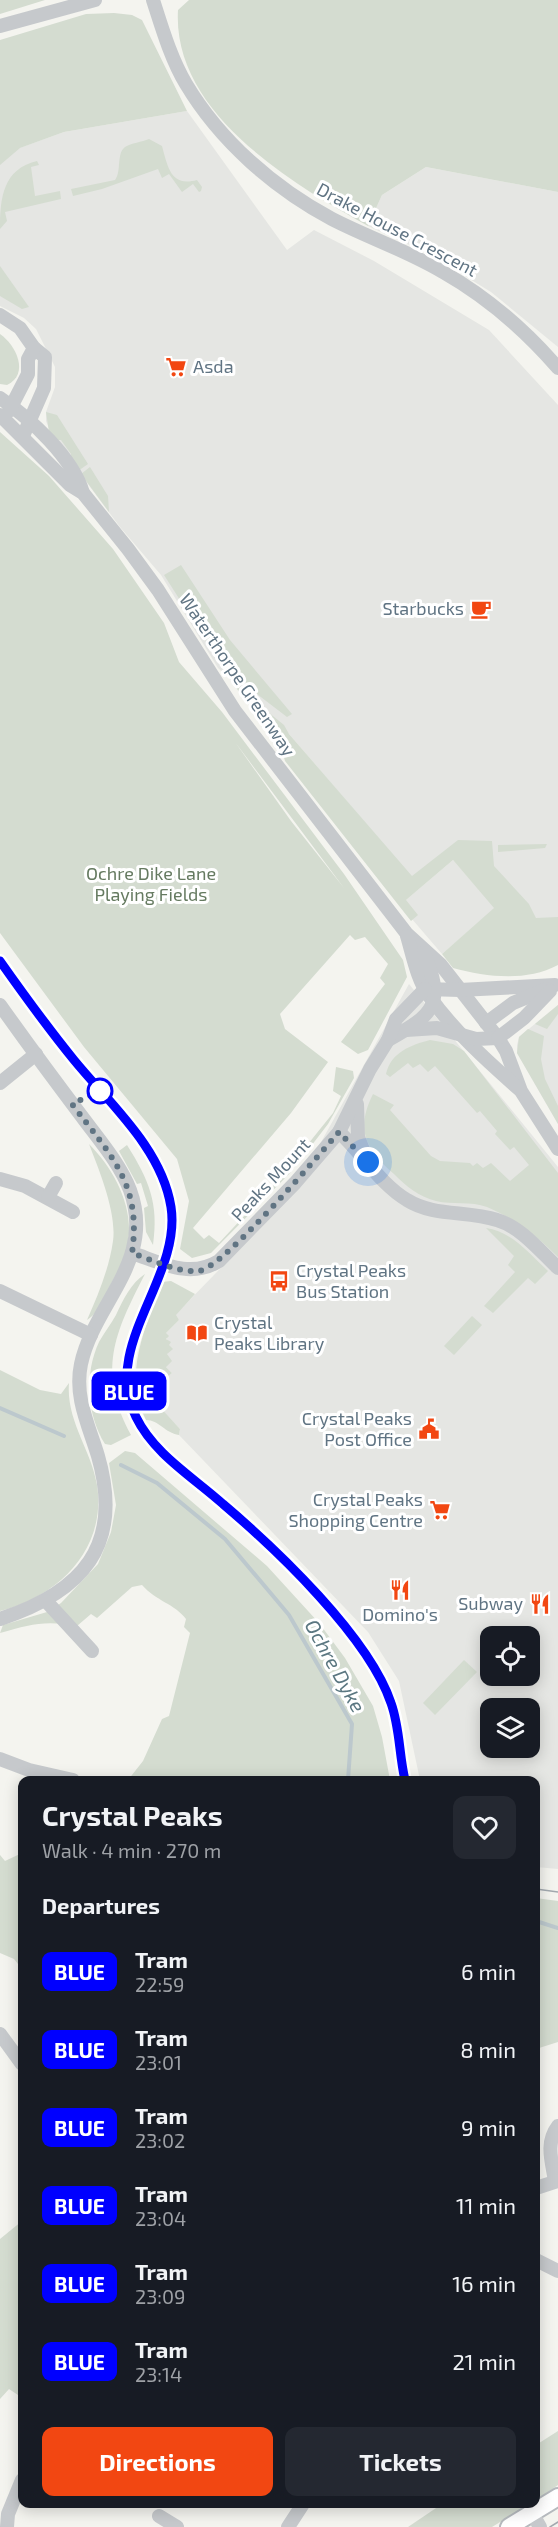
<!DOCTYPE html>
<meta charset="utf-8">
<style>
body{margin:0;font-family:"Exo 2",sans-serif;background:#242831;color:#f1f3f6;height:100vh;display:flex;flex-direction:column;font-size:22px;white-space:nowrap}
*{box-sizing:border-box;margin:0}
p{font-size:20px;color:#9ea1a6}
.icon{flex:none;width:33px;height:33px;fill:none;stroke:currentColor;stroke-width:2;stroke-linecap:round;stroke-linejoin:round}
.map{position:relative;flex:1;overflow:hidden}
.details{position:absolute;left:18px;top:1776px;width:522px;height:732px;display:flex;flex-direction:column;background:#171b24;border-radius:12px;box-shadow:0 3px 15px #0003}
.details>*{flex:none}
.badge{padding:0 12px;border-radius:9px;font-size:21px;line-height:39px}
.controls{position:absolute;left:480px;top:1626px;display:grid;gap:12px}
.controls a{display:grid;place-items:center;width:60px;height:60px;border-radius:12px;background:#171b24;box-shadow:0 3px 15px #0003;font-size:30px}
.you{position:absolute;width:30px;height:30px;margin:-15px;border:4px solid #fff;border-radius:50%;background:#1a73e8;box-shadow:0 0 0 9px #1a73e833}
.map>.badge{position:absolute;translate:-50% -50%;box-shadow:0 0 0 3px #fff}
h2{padding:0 24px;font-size:22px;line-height:54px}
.round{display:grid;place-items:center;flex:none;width:63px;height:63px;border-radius:12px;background:#242831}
.overview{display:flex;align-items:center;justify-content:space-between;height:102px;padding:0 24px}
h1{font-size:28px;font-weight:700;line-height:45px}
.action{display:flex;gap:12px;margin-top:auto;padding:12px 24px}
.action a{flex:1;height:69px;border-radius:12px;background:#f24712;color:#fff;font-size:24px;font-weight:700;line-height:69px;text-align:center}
.action a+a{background:#242831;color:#f1f3f6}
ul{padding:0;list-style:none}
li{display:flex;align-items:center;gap:18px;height:78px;padding:0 24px}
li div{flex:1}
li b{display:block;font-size:22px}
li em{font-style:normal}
li .badge{min-width:66px;font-weight:700;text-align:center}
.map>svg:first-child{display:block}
.built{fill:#e5e6e3;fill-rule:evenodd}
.green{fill:#d4dcd0;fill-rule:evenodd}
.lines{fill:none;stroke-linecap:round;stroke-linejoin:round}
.stream{stroke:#bcc8cd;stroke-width:4}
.major-casing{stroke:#b6babe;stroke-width:20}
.minor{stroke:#c6c9cc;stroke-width:14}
.major{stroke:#fff;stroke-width:16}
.tram{stroke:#a3a9af;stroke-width:1.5}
.line-casing{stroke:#fff;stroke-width:14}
.line{stroke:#00f;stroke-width:9}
.walk{stroke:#607483;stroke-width:6;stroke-dasharray:0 10.8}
.stop-dot{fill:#fff;stroke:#00f;stroke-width:3}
.labels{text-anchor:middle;stroke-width:6;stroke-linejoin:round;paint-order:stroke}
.street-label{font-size:18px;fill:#607483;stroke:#fff}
.poi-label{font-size:18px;fill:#607483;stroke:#fff;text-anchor:end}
.park-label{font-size:18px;fill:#657a60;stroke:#fff}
.water-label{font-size:20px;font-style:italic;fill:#5b7781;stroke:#fff}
</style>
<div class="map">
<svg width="558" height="2527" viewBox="0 0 558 2527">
<rect width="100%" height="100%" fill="#f4f4ef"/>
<!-- built -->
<g class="built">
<polygon points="187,111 287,250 314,230 374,261 489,330 558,405 558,949 463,845 417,883 289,734 218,668 161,575 120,527 52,436 46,421 46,412 55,387 55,367 36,329 24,318 0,306 0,155 64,132"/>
<polygon points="426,167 558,192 558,347 491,292 429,254 368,226 382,195"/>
<polygon points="453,860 495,908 442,954 400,905"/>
<path d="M409,984L558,1167V1869L536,1867V1780H420L399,1681L368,1632L179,1435L180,1429L147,1394L172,1373L166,1367L168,1345L166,1333L179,1320L175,1315L291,1196ZM490,1636H530V1676H490ZM490,1708H530V1748H490Z"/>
<polygon points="558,1005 558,1124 517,1053 517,1045 519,1037"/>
</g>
<!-- green -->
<g class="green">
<polygon points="0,0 45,0 0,14"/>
<path d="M189,0H558V192L426,167L382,195L368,226C291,183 172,112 178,10Z"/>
<polygon points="114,13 132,15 142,20 187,111 64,132 20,148 0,165 0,40 86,14"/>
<path d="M149,139L162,146C168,168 171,187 197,180L202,187L201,191L199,192L193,184L182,192L169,174L162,178L158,169L102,189L73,196L71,189L115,180C122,171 116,154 125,147C131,143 142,142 149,139Z"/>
<path d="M37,161L39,165L31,167L35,196L60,191L61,199L5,212L7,221L0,229C0,198 3,169 37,161Z"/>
<polygon points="0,266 29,307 22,309 0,296"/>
<path d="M0,334C16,345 30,374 7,385L0,384Z"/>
<polygon points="46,412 57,415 88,464 78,471 71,461 71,454 61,440 55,440 49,432"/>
<path d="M0,432L49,476L113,549L164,623L179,662L222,712L344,874L403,960L407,977L368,1050L358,1054L341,1042L385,984L380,978L388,964L365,937L355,940L350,935L280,1014L285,1029L328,1062L291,1113L193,1228L204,1239L209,1235L219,1243L288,1169L291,1172L211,1253L192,1258L180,1249L189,1201L177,1159L84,1047L0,933ZM235,742L344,888L291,821Z"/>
<polygon points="90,467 108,496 109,512 81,474"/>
<polygon points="181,565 230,640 292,714 287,717 224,669 164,575"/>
<path d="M234,684L284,725L289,734L412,876L458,840L492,841L494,866L529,904L536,918L558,917V965C526,982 487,977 453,968L442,954L494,908L453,860L406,900L418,915L411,921L285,761C277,728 250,712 234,684Z"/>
<polygon points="547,844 545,848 498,852 498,845"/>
<polygon points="558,1005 558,1014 547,1029 535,1024"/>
<polygon points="528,1029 544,1036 541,1059 545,1079 558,1106 558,1124 517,1053 519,1037"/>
<path d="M430,1040L453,1044L464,1051L558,1173V1257C536,1235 515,1219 487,1207C471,1201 452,1205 436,1201C418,1196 407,1187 394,1174C366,1149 355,1130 373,1094L394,1105L390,1110L431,1156L440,1161L470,1163L473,1166L477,1163L483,1168L491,1163L510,1181L529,1165L514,1147L510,1150L495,1134L497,1131L480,1111L477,1113L435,1066L428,1072L420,1064L413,1068L408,1063L390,1077L386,1074C391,1052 411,1045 430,1040Z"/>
<polygon points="336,1067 353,1071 354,1078 328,1124 295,1167 292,1164 333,1113 341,1096 333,1091"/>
<path d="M89,1144C115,1170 136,1210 127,1248C125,1259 117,1272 112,1282C107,1294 99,1313 87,1320C98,1295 109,1269 113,1241C117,1213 99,1170 89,1144Z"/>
<path d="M127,1145C149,1180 159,1203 153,1245L146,1232L144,1208L148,1206L141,1183L137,1184L119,1151Z"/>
<path d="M486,1228C511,1231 530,1254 548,1271L535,1284L528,1278L493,1313L484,1306L515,1272L508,1265L514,1256Z"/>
<path d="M145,1274C114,1334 97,1371 131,1435L111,1445L105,1444C87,1415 84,1374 99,1342C104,1333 111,1324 116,1315C123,1300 131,1283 145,1274Z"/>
<path d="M171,1281L195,1294L176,1315L179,1320L166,1333L169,1336L166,1339L171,1342L169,1345L173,1349L167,1354L172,1361L166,1367L172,1373L148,1394L180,1429L179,1435C165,1433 159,1420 146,1420C122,1374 146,1327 162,1282Z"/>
<polygon points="472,1316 482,1325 454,1355 444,1346"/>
<path d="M0,1370L40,1390L61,1394L69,1383C66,1421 91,1449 97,1485C107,1549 58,1597 0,1611Z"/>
<path d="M125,1451L135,1453L267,1566L319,1623L345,1658L373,1706L382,1737L390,1780H128L143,1761L162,1719L169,1716L190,1633L184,1627L186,1619C175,1604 156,1601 142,1585L132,1587L97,1618L91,1614L77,1626C45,1620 31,1624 0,1633L3,1625L47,1612L61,1603L98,1564L111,1532L116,1505L109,1463Z"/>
<polygon points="464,1660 477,1672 435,1715 423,1703"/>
<polygon points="22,1853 22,1969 14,1959 0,1953 0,1855 5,1861"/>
<polygon points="536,1898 558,1901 558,2042 536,2049"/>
<polygon points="22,2221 22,2394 21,2397 9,2389 0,2399 0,2239"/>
<polygon points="558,2431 558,2485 536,2500 536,2445"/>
<polygon points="442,2504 530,2504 492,2527 408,2527"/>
</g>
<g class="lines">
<!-- stream -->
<g class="stream">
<polyline points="0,1408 64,1436"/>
<polyline points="121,1465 157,1483 225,1539 289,1615 352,1724 348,1780"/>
<polyline points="536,1921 558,1928"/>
</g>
<!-- major casing -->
<g class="major-casing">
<polyline id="major" points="509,2527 558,2497"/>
</g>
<!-- minor -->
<g class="minor">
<path d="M153,0C162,28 171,59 186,84C220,141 274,188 332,219C369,238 408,251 443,272C487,297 525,330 558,368"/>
<polyline points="0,26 95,0"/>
<polyline points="0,315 20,328 34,348 45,357 44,388 23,436"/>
<path d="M0,398C30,418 73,458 83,493"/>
<polyline points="9,411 28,374 28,359 34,348"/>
<polyline points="0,415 70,485 83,493 128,549 158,590 235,711 407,934 441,965 498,1038 506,1051 521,1091 558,1149"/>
<path d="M407,936C413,956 417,979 429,996C454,1031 487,1061 519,1089"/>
<polyline points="425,989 460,990 555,985"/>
<path d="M0,1005C27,1043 55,1081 83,1118C100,1141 120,1164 130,1190C156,1261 94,1303 81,1364C74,1397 89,1426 98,1456C124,1546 82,1592 0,1619"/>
<polyline points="486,1023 513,1003 547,989"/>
<polyline points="406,1030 437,1028 476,1039 498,1038"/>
<polyline points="498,1038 524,1018 550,991"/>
<path d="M388,1040C435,1014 445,1004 424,953"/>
<polyline points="0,1083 36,1054"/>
<polyline points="357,1104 358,1137 364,1152"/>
<path d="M339,1132C362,1153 380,1184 407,1200C434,1217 467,1210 497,1220C521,1227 540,1251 558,1268"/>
<polyline points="0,1179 25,1186 73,1212"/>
<polyline points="48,1197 56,1183"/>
<path d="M132,1253C162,1263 190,1279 219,1261L295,1183L339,1132L370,1069L388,1040L396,1019L425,989"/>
<polyline points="0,1291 91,1335"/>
<polyline points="46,1601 92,1651"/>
<polyline points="0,1759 29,1770 73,1780"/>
<polyline points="0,2034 22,2064"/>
<path d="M555,2181C552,2162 545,2143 558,2126"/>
<polyline points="536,2188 558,2181"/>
<polyline points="536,2260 558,2271"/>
<polyline points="532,2513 540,2527"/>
<polyline points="159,2516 177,2527"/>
<polyline points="7,2527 8,2514 22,2480"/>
<polyline points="288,2527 303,2504"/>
</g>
<!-- major -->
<use href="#major" class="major"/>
<!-- tram -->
<g class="tram">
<path d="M0,961C23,995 48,1028 74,1060C110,1104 162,1149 171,1207C182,1278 100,1346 136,1417C154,1454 193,1477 223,1504C275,1549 370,1637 391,1703C400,1728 399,1755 405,1780"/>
<polyline points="536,1889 558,1892"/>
<polyline points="550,2527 558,2522"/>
</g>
</g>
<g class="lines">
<!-- line casing -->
<g class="line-casing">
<path id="line" d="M0,961C24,995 48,1028 74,1060C110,1104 162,1149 171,1207C182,1278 100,1346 136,1417C154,1454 193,1477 223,1504C276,1549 369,1637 391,1703C400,1728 399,1755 405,1780"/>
</g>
<!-- line -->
<use href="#line" class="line"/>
<!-- walk -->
<path class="walk" d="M100,1091L72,1104C111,1156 142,1184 132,1253C152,1260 178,1273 199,1271C224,1267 317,1157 339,1132L368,1162"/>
</g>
<!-- icons -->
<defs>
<g id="supermarket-bare" transform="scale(1.62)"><path d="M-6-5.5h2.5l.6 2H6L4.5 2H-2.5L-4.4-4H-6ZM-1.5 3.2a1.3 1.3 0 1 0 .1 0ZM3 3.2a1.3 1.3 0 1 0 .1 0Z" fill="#f24712" stroke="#fff" stroke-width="2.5" paint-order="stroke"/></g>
<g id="cafe-bare" transform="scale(1.62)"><path d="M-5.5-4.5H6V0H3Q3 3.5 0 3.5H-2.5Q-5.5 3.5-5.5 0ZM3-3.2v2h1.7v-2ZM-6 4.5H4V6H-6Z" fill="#f24712" stroke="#fff" stroke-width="2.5" paint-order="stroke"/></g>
<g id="bus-bare" transform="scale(1.62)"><path d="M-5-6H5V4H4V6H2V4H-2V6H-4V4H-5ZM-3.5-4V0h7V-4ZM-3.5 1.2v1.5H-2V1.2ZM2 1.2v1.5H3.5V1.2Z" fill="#f24712" stroke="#fff" stroke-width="2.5" paint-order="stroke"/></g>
<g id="library-bare" transform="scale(1.62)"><path d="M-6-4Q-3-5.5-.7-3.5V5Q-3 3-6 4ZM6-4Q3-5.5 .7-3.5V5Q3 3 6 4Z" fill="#f24712" stroke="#fff" stroke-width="2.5" paint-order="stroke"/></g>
<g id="civic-bare" transform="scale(1.62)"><path d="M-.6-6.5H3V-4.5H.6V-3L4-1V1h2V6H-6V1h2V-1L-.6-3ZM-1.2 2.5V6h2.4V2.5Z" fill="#f24712" stroke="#fff" stroke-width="2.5" paint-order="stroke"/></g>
<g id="restaurant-bare" transform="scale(1.62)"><path d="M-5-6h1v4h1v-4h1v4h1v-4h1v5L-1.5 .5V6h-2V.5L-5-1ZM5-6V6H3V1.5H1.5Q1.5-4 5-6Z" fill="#f24712" stroke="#fff" stroke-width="2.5" paint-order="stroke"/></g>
</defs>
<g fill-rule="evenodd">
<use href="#supermarket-bare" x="176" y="367"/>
<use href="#cafe-bare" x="481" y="609"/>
<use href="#bus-bare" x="279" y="1281"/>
<use href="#library-bare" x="197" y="1333"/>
<use href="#civic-bare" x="429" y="1429"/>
<use href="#supermarket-bare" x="440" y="1510"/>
<use href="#restaurant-bare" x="400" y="1590"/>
<use href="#restaurant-bare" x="540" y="1604"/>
</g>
<!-- markers -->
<circle class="stop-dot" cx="100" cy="1091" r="12"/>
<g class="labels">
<!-- street labels -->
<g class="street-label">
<text transform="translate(397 230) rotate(28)" y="6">Drake House Crescent</text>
<text transform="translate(237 675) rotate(56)" y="6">Waterthorpe Greenway</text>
<text transform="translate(271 1180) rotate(-47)" y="6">Peaks Mount</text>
</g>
<!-- poi labels -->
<g class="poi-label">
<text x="193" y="373" text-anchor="start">Asda</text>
<text x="464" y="615">Starbucks</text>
<text x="296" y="1277" text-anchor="start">Crystal Peaks<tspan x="296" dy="21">Bus Station</tspan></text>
<text x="214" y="1329" text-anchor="start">Crystal<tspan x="214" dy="21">Peaks Library</tspan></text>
<text x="412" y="1425">Crystal Peaks<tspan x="412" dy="21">Post Office</tspan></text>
<text x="423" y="1506">Crystal Peaks<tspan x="423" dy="21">Shopping Centre</tspan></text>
<text x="523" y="1610">Subway</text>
<text x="400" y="1621" text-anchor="middle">Domino's</text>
</g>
<!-- park labels -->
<g class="park-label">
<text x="151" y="880">Ochre Dike Lane<tspan x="151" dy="21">Playing Fields</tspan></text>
</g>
<!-- water labels -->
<g class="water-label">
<text transform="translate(335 1666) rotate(61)" y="7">Ochre Dyke</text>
</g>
</g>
</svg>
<div class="controls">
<a><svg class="icon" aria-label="locate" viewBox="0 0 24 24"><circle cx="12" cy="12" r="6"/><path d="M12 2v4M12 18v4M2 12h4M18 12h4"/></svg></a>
<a><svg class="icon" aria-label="layers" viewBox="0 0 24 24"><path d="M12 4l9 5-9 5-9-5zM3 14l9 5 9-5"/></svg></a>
</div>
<div class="you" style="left:368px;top:1162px"></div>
<b class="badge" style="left:129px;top:1391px;background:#00f;color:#fff">BLUE</b>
<section class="details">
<div class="overview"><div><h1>Crystal Peaks</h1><p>Walk · 4 min · 270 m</p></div><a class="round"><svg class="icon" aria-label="heart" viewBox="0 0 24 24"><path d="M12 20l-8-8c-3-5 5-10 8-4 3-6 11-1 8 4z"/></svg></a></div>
<h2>Departures</h2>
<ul>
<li><span class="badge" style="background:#00f;color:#fff">BLUE</span><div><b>Tram</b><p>22:59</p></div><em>6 min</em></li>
<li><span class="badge" style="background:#00f;color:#fff">BLUE</span><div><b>Tram</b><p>23:01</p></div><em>8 min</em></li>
<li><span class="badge" style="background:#00f;color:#fff">BLUE</span><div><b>Tram</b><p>23:02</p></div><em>9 min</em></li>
<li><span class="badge" style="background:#00f;color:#fff">BLUE</span><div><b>Tram</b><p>23:04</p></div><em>11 min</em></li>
<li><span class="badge" style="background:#00f;color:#fff">BLUE</span><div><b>Tram</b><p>23:09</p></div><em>16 min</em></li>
<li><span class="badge" style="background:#00f;color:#fff">BLUE</span><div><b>Tram</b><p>23:14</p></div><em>21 min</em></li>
</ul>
<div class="action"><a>Directions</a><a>Tickets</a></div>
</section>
</div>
